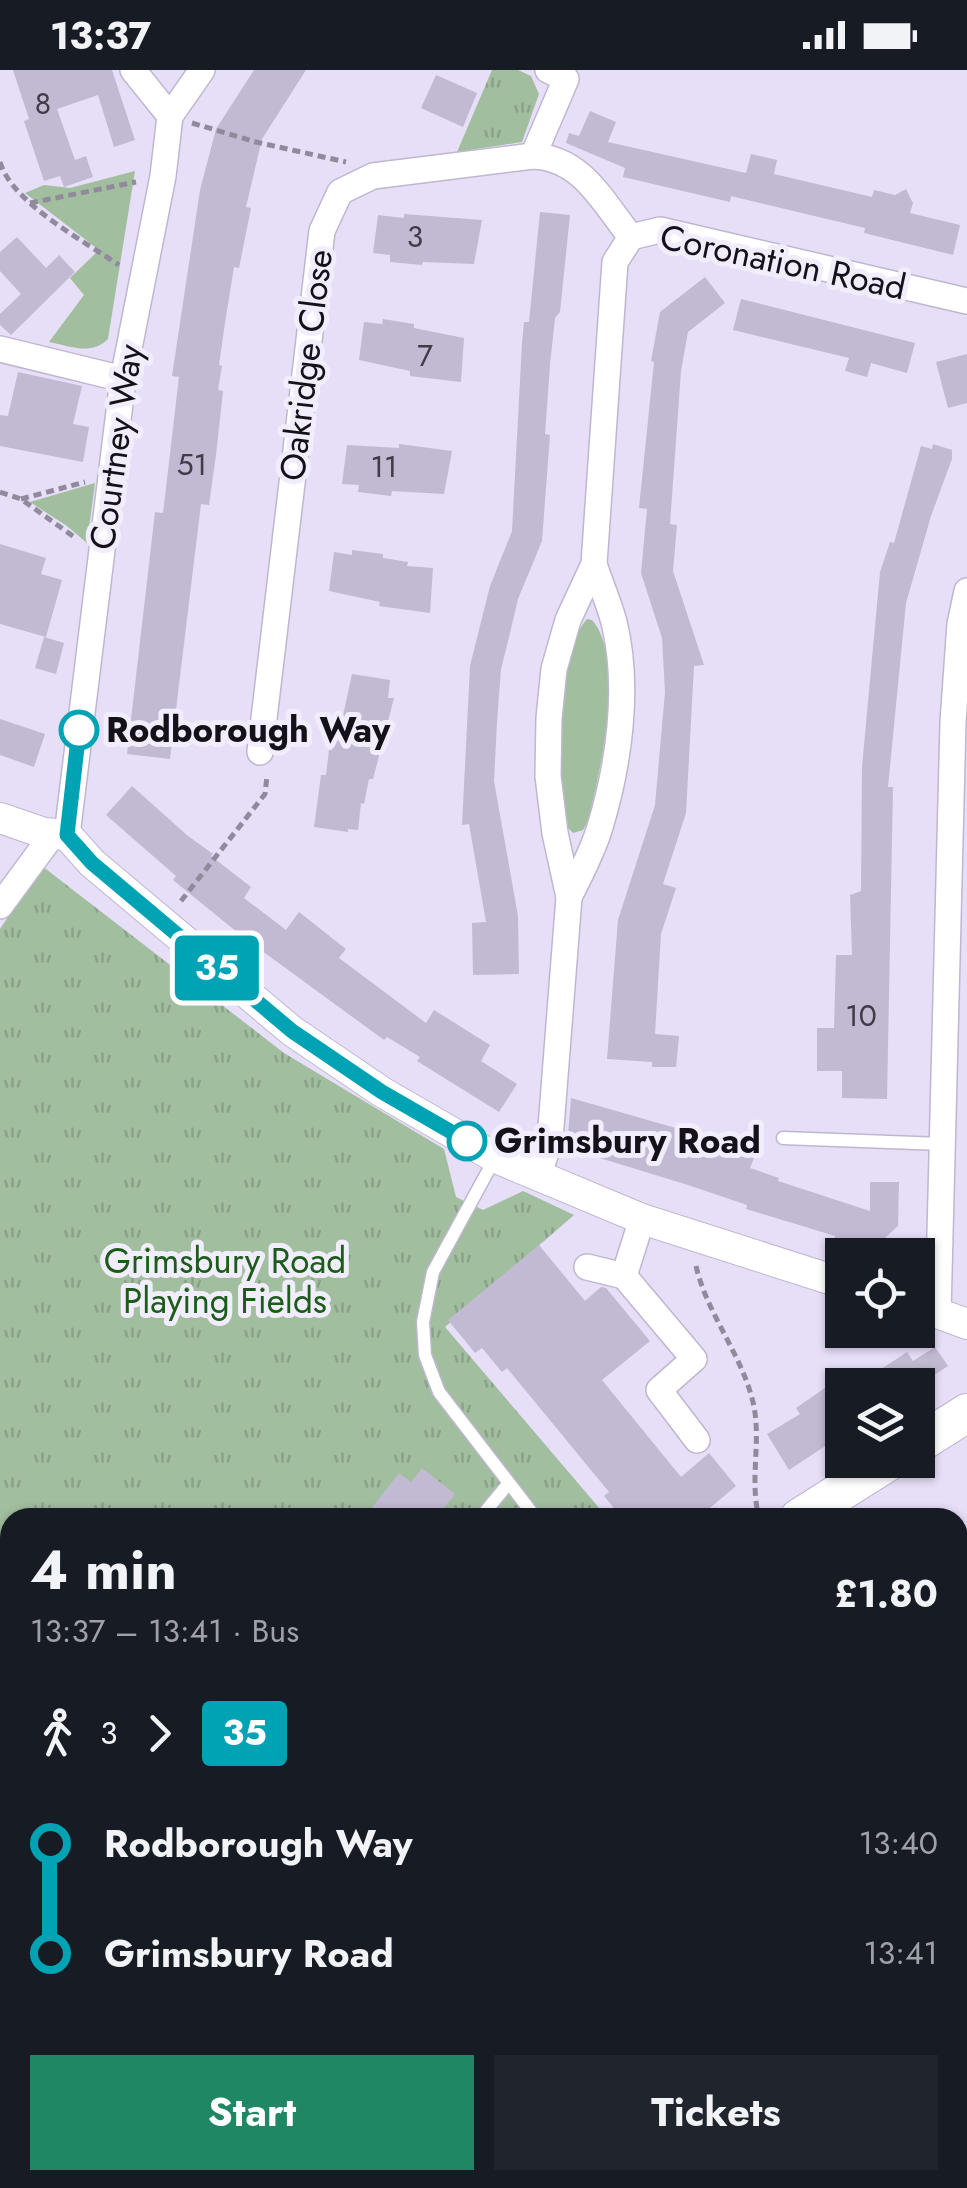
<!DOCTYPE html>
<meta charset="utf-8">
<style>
body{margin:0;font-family:Jost,sans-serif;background:#20242c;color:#f1f3f6;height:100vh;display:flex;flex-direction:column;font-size:38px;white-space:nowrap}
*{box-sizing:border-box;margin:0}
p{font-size:32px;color:#9ea1a6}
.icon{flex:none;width:55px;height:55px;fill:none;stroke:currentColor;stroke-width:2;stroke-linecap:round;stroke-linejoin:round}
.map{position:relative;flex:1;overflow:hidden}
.side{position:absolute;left:0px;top:1438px;width:968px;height:682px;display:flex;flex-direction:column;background:#171b24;border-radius:30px 30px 0 0;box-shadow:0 2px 8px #0004}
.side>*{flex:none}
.badge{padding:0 20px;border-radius:8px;font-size:35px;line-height:65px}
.fabs{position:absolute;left:825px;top:1168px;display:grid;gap:20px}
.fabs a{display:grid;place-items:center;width:110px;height:110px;border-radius:0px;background:#171b24;box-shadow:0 2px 8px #0004;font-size:50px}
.map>.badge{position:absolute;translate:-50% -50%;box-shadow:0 0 0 5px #fff}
.legs{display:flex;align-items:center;gap:15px;height:110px;padding:0 30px;font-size:32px}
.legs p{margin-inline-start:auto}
.head{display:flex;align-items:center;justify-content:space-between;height:170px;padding:0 30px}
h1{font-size:55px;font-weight:700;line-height:75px}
.button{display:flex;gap:20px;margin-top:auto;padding:20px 30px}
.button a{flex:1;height:115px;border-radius:0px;background:#1f8763;color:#fff;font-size:40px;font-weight:700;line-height:115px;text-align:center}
.button a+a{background:#20242c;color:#f1f3f6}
ul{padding:0 30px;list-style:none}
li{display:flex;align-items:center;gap:35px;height:110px;font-size:38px}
li i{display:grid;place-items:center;width:15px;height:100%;margin:0 12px;background:currentColor}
li i::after{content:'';width:25px;height:25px;margin:-12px;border:8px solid;border-radius:50%;background:#171b24}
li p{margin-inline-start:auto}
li:first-child i{background:linear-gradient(#0000 50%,currentColor 0)}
li:last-child i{background:linear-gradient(currentColor 50%,#0000 0)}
.status{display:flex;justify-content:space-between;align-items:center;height:70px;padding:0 50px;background:#171b24;direction:ltr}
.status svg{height:28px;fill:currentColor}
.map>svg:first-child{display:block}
.built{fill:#ddd2f2}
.grass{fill:#a1be9e}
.park{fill:url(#park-tufts)}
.building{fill:#c2bad2}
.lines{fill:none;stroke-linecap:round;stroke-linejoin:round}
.service-casing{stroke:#bfb7cf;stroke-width:15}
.minor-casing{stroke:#bfb7cf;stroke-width:28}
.tertiary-casing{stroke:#bfb7cf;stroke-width:32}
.primary-casing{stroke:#bfb7cf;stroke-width:40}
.path{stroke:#918a9d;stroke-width:5;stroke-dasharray:8 5;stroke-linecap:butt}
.service{stroke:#fff;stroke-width:12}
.minor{stroke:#fff;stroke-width:25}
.tertiary{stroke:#fff;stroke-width:30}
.primary{stroke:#fff;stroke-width:38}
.line-1-casing{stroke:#fff;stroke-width:22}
.line-1{stroke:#00a3b4;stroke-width:15}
.stop-1-dot{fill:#fff;stroke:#00a3b4;stroke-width:5}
.labels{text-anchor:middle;stroke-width:10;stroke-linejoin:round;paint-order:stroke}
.number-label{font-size:30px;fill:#403b47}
.street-label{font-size:35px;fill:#141119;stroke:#f2edfc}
.stop-label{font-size:35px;font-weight:bold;fill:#141119;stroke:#f2edfc;text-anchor:start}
.park-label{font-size:35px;fill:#1b5c1a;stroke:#f2edfc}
</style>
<div class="status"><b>13:37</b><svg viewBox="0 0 49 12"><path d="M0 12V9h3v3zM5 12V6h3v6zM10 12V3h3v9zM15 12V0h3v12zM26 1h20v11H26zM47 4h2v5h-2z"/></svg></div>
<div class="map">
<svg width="967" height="2118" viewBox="0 0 967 2118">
<defs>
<pattern id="park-tufts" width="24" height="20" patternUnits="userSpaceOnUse" patternTransform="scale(2.5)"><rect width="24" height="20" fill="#a1be9e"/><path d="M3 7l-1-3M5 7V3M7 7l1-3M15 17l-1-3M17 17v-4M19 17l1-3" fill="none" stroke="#8aa288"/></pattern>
</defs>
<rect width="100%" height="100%" fill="#e7def7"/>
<!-- built -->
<polygon class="built" points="958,1860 967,1874 967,2118 511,2118 517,2110 958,2110"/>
<!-- grass -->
<g class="grass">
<path d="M135,101L108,269C91,286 70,276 49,272L84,225L70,208L99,180L25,123L44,115L70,118Z"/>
<polygon points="95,413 87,473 67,456 30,432"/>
<path d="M587,549L592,550C626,588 600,707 587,753L583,760L573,763L566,756C560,703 550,591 587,549Z"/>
</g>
<!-- park -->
<g class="park">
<polygon points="492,0 518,0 531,6 539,24 522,72 457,82"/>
<polygon points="42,796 284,983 444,1079 456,1127 483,1140 523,1121 574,1145 445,1257 606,1446 10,1448 10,2012 5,2010 0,1996 0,859"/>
</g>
<!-- building -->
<g class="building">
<polygon points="13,0 112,0 135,70 114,77 98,25 57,39 75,90 86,86 93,107 64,117 60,106 44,111 24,51 29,49"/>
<polygon points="254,0 306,0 262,69 246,137 251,138 239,198 234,197 225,253 219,295 222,296 218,320 223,321 216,385 209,435 201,434 170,689 127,684 155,442 163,443 179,307 172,306 200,120 216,59"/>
<polygon points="436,5 477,23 463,57 421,38"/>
<polygon points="590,41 616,52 608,72 746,103 751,84 777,90 774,104 872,127 874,120 895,125 906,119 913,133 910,143 960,155 953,185 864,163 865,158 731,126 730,132 623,107 625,98 566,73 569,63 579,66"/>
<polygon points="540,142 570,145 560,242 555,248 550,295 545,364 550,365 542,471 518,529 509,567 501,599 497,652 494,711 518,846 519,904 473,905 472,853 486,852 469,754 462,755 470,596 490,516 512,461 522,273 524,252 529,252"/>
<polygon points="404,144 482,150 474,194 423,192 422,195 390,192 390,185 373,183 378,145 404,148"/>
<polygon points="17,167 46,198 59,185 75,202 11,265 0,255 0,244 21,224 0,201 0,182"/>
<polygon points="705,207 725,233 688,262 681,301 670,454 677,455 673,501 704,595 694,596 686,743 663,814 676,818 661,864 655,964 679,966 676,997 652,997 652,992 607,989 618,850 655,735 665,622 662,568 641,503 647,439 639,438 654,292 651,291 660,242"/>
<polygon points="741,229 915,273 907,303 871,293 867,307 845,301 849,288 733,260"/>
<polygon points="383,249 414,254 414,258 464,268 461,312 410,306 410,301 359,290 364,252 382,254"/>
<polygon points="967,284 967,333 948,338 936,292"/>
<polygon points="18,302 82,316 73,354 89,357 83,392 0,376 0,345 8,346"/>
<polygon points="399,374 452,381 444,424 392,421 391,426 358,422 359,415 342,414 347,375 399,378"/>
<polygon points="933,374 952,380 952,389 931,446 906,533 888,717 893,717 887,1029 842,1028 842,1001 817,1001 817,958 834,958 836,885 852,885 850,825 861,821 862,697 880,502 890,472 894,473 921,376 932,379"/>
<polygon points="0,474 46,488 41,504 62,510 46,567 0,554"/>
<polygon points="352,480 383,484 383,488 408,492 407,496 433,498 430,543 379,536 380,532 329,521 334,482 352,485"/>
<polygon points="44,567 64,573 56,604 35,598"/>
<polygon points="352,604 390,610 388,628 394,628 373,709 369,709 364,734 361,733 358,760 348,759 348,762 314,757 321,705 326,705 329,680 332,680 336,655 341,655"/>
<polygon points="0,649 45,664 34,697 0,685"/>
<polygon points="132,716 188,766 213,784 211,786 251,817 244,828 286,860 299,842 346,879 339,888 426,953 434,940 490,975 481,991 517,1014 499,1042 417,991 420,987 387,967 384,970 243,867 173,810 176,806 106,745"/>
<polygon points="571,1028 693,1063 691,1069 754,1088 750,1098 779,1108 778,1111 870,1141 870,1112 899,1112 898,1156 885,1168 835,1170 835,1166 746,1139 747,1135 688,1115 567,1078"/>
<polygon points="539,1175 585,1231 601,1217 606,1218 650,1271 602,1310 681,1407 709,1383 736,1416 698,1448 622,1448 604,1426 609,1422 507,1298 502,1302 482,1278 475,1283 448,1250"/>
<polygon points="935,1277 948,1296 919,1315 857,1315 907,1282 913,1291"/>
<polygon points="825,1318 830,1326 842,1318 842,1365 789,1400 767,1364 800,1344 796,1338"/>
<polygon points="422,1398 455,1424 436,1448 364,1448 399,1403 411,1412"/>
</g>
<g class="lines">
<!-- service casing -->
<g class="service-casing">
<g id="service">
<polyline points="783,1068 942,1074"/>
<polyline points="494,1090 433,1202 423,1252 425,1285 439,1322 536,1448"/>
<polyline points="480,1448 508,1414"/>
<polyline points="958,1713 967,1724"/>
</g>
</g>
<!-- minor casing -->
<g class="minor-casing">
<g id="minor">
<polyline points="133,0 170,46"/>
<polyline points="533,86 566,9 548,0"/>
<polyline points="0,279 123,309"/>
<path d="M260,682L322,161L340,122L373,106L533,86C582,88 602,131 631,167"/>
<polyline points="67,765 123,309 163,106 170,46 202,0"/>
<path d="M569,827C580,805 593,781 600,757C619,694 630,617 614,552C609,533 600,513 594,494"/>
<polyline points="0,836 53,764"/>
<polyline points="538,1107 550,1070 569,827 555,763 548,706 549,648 554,599 568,550 594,494 615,192 631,167 660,160 967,231"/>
<polyline points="642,1149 624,1206 694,1289 659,1320 697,1370"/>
<polyline points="587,1197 624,1206"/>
<polyline points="938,1243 953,652 960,554 967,521"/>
<polyline points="134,2118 141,2110"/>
</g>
</g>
<!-- tertiary casing -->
<g class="tertiary-casing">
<g id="tertiary">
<polyline points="0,748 44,763 67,765 92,793 292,961 382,1022 496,1088 642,1149 842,1213"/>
<polyline points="918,1236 967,1254"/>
<polyline points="958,1810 967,1823"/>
</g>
</g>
<!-- primary casing -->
<g class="primary-casing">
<g id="primary">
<polyline points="918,1374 967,1343"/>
<polyline points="799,1448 891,1390"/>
<polyline points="0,2072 10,2068"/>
<polyline points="0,2110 10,2101"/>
</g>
</g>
<!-- path -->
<g class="path">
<polyline points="192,53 256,72 346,92"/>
<path d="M0,92C12,133 84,171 119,195"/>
<polyline points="30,133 136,112"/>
<polyline points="0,422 21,429 77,469"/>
<polyline points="21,429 85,412"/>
<polyline points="181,831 265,724 267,706"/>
<path d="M696,1196C707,1244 741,1283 753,1332C762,1370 749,1409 759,1448"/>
<polyline points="0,2016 5,2010"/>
<polyline points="701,2110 725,2118"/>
<polyline points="78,2118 91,2110"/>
</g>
<!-- service -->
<use href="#service" class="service"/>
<!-- minor -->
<use href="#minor" class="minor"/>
<!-- tertiary -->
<use href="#tertiary" class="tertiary"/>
<!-- primary -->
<use href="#primary" class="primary"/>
</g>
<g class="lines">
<!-- line-1 casing -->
<g class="line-1-casing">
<polyline id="line-1" points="79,660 67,765 92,793 292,961 382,1022 467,1071"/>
</g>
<!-- line-1 -->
<use href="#line-1" class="line-1"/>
</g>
<!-- markers -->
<g class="stop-1-dot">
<circle cx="79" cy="660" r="18"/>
<circle cx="467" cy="1071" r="18"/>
</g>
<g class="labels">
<!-- number labels -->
<g class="number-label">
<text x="43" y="44">8</text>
<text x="415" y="177">3</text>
<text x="425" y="296">7</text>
<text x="192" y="405">51</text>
<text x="384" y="407">11</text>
<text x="861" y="956">10</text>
</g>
<!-- street labels -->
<g class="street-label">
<text transform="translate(783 192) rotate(12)" y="12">Coronation Road</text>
<text transform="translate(306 295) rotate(-83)" y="12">Oakridge Close</text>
<text transform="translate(116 377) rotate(-82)" y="12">Courtney Way</text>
</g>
<!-- stop labels -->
<g class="stop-label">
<text x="106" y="672">Rodborough Way</text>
<text x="494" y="1083">Grimsbury Road</text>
</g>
<!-- park labels -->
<g class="park-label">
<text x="225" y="1203">Grimsbury Road<tspan x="225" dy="40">Playing Fields</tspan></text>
</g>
</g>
</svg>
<div class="fabs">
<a><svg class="icon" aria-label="locate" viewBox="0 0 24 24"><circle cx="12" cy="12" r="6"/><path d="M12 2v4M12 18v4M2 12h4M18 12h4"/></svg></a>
<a><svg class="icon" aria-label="layers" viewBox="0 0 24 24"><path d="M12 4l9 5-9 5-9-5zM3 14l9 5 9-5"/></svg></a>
</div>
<b class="badge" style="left:217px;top:898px;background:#00a3b4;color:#fff">35</b>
<section class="side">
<div class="head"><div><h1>4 min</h1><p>13:37 – 13:41 · Bus</p></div><b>£1.80</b></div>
<div class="legs"><svg class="icon" aria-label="walk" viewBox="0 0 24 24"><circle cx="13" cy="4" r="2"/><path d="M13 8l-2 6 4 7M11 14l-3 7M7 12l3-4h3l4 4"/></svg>3<svg class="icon" aria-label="forward" viewBox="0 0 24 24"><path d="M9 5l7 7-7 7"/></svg><b class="badge" style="background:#00a3b4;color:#fff">35</b></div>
<ul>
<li><i style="color:#00a3b4"></i><b>Rodborough Way</b><p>13:40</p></li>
<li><i style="color:#00a3b4"></i><b>Grimsbury Road</b><p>13:41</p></li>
</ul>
<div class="button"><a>Start</a><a>Tickets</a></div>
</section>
</div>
